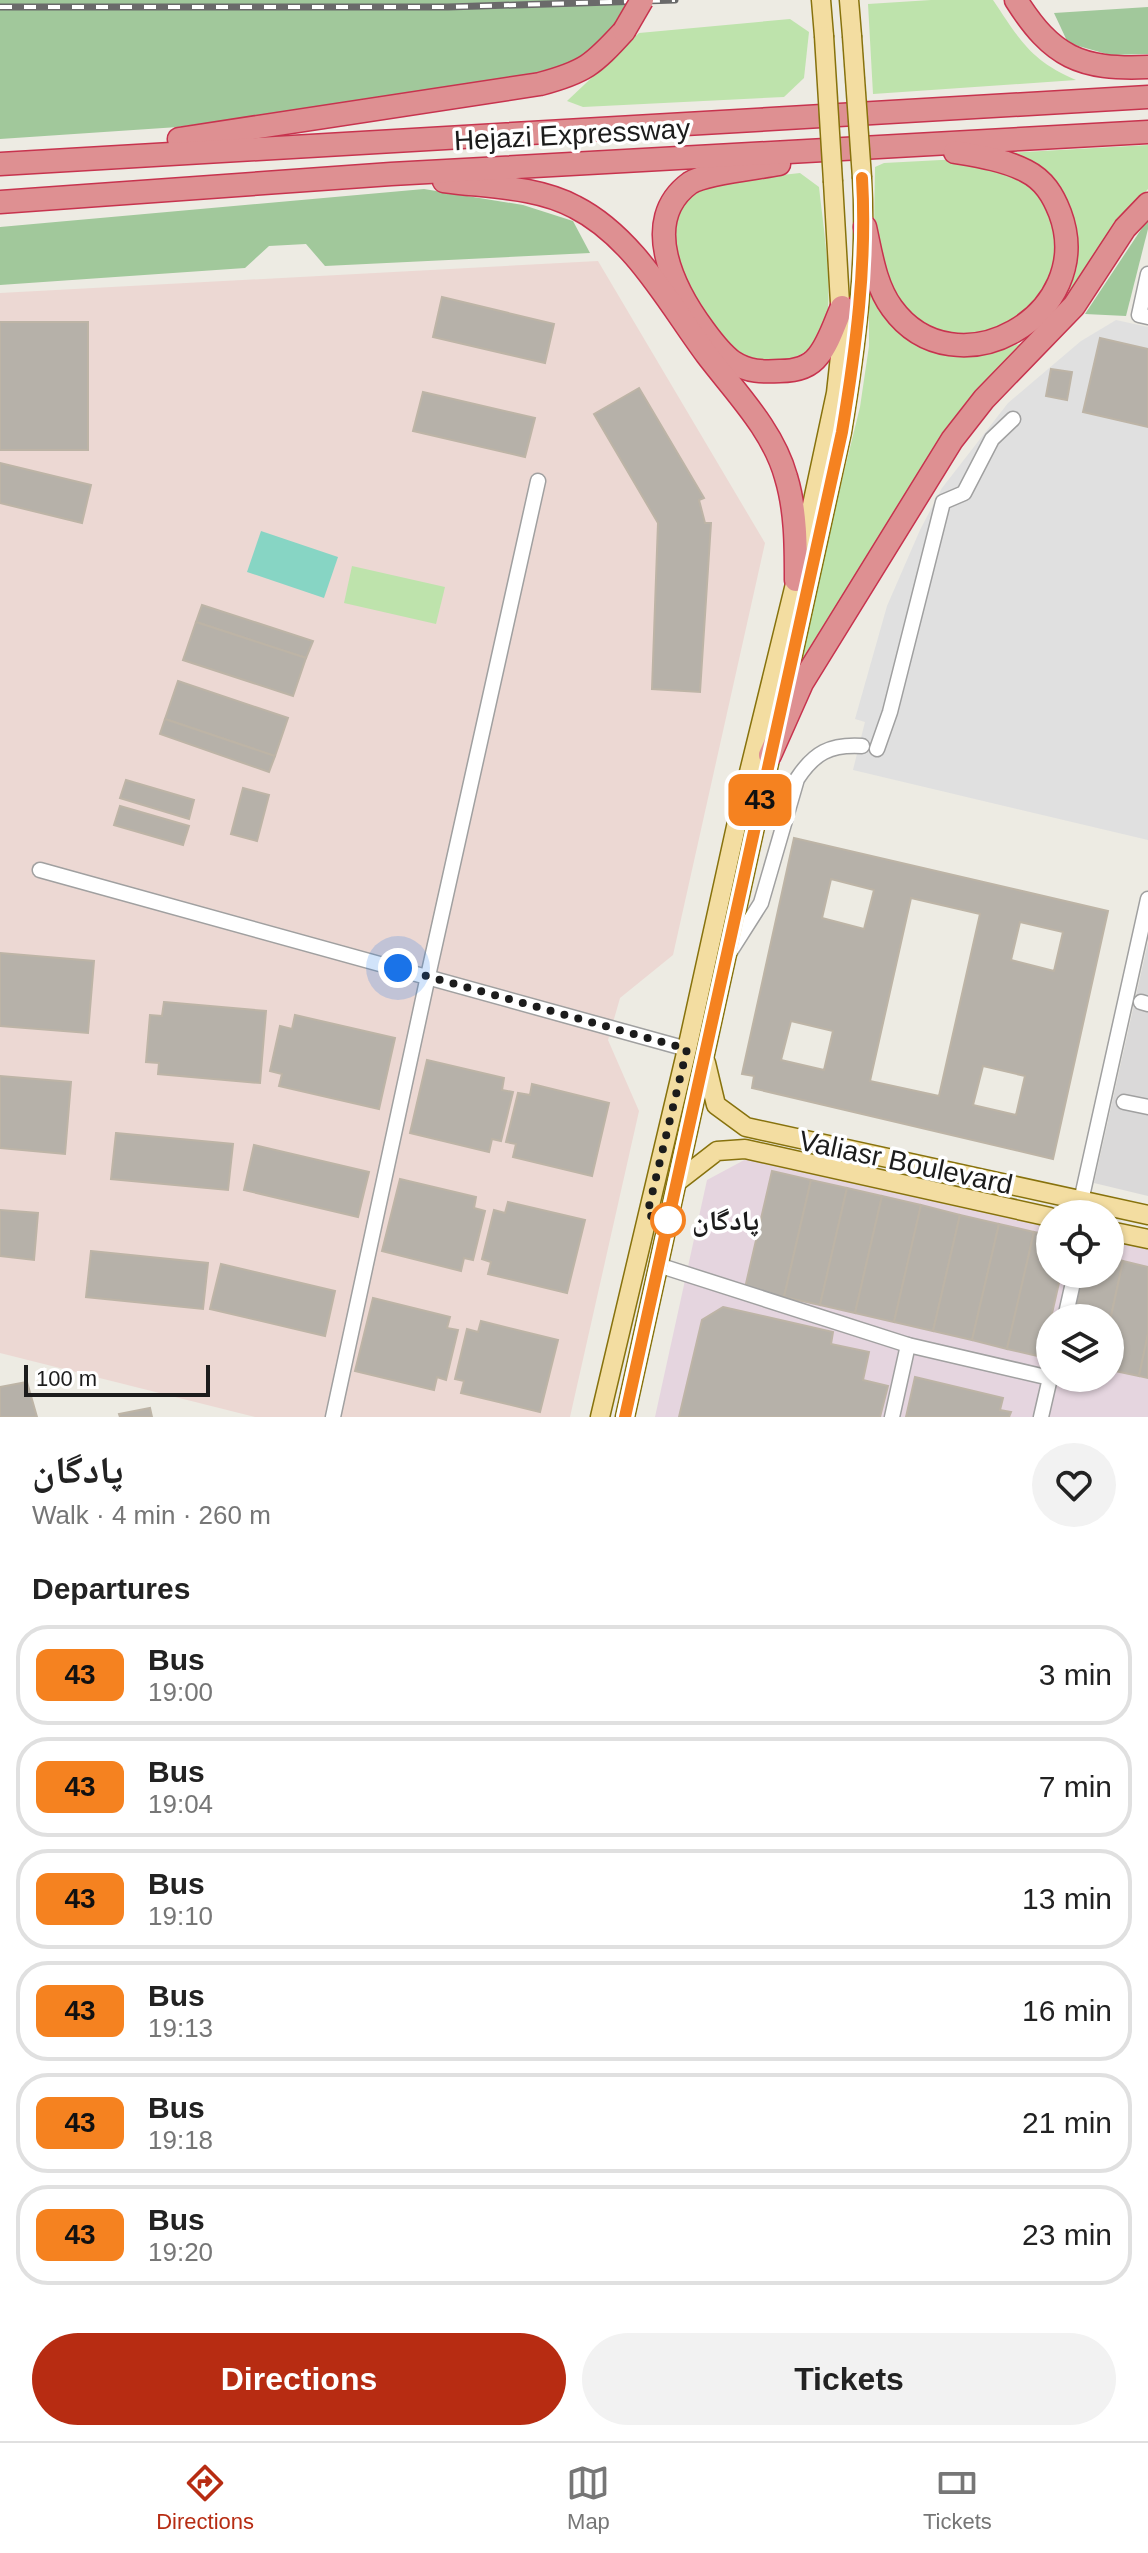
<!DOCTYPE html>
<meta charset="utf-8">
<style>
body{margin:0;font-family:Arial,"Noto Naskh Arabic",sans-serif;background:#f2f2f2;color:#222;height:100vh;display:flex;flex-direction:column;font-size:30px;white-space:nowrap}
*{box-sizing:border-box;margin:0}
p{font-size:26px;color:#767676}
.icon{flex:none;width:44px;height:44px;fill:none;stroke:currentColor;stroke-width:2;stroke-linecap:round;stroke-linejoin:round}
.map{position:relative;height:1417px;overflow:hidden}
.panel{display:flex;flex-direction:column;background:#fff;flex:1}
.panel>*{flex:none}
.badge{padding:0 16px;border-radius:12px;font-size:28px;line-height:52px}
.buttons{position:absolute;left:1036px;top:1200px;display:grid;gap:16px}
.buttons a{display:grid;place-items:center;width:88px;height:88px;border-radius:50%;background:#fff;box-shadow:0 2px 6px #0004;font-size:40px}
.scale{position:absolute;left:24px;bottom:20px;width:186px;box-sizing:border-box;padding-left:8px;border:4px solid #1c1c1c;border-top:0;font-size:22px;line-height:28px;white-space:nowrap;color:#1c1c1c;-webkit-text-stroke:6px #fff;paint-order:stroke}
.you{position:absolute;width:40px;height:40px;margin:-20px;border:6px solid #fff;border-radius:50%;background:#1a73e8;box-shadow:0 0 0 12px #1a73e833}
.map>.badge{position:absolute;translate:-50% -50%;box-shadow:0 0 0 4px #fff}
h2{padding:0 32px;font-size:30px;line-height:72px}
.round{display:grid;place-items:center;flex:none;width:84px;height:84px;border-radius:42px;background:#f2f2f2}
.summary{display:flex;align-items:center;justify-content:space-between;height:136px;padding:0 32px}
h1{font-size:38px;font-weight:700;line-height:60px}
.button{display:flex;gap:16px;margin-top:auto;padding:16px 32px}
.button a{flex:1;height:92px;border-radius:48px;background:#b72c12;color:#fff;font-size:32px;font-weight:700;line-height:92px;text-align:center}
.button a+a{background:#f2f2f2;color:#222}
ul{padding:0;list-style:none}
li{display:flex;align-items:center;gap:24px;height:100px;margin:0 16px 12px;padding:0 16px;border:4px solid #e0e0e0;border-radius:32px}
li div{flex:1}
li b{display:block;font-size:30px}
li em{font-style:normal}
li .badge{min-width:88px;font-weight:700;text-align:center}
.tabs{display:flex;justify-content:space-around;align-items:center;height:112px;border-top:2px solid #e0e0e0;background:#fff;font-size:22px;color:#767676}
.tabs a{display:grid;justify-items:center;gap:4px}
.tabs .active{color:#b72c12}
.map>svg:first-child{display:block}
.residential{fill:#dad9d9}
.commercial{fill:#ecd8d3}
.industrial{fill:#e5d5df;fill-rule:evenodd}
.grass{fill:#bee3ac}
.forest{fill:#a1c89b}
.pitch{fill:#87d5c4}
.parking{fill:#e0e0e0}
.building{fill:#b6b1a9;stroke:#bdb4a6;stroke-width:2;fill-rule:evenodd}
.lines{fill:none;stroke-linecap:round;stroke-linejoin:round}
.minor-casing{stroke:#a0a0a0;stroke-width:17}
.major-casing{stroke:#87720d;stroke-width:21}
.highway-casing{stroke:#c7334e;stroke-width:25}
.minor{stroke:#fff;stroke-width:14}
.major{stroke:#f3dda1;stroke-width:18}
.highway{stroke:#de9092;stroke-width:22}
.rail-casing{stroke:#6a6a6a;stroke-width:7}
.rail{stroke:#fff;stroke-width:4;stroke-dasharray:12;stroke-linecap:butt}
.major-bridge-casing{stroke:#87720d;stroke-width:21;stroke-linecap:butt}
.highway-bridge-casing{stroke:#c7334e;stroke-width:25;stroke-linecap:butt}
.major-bridge{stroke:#f3dda1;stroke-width:18}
.highway-bridge{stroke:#de9092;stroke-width:22}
.line-casing{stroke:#fff;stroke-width:18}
.line{stroke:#f58220;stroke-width:12}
.walk{stroke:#1c1c1c;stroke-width:8;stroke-dasharray:0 14.4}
.stop-dot{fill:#fff;stroke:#f58220;stroke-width:4}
.labels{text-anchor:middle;stroke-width:7;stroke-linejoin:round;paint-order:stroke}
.street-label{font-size:28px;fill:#1c1c1c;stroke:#fff}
.stop-label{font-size:28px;font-weight:bold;fill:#1c1c1c;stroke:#fff;text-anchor:start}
</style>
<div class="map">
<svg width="1148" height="1417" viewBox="0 0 1148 1417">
<rect width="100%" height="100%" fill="#edebe3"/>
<!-- residential -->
<polygon class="residential" points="1148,942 1148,1196 1094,1183"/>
<!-- commercial -->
<polygon class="commercial" points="598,261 765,543 673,955 620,998 608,1040 639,1111 570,1417 255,1417 0,1353 0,293"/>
<!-- industrial -->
<path class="industrial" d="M748,1158L1050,1225V1274H1110V1239L1148,1247V1417H655L707,1180ZM1050,1318H1110V1378H1050Z"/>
<!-- grass -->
<g class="grass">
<path d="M931,0H993C1020,40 1030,60 1076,80L873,94L868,4Z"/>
<polygon points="790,19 809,32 804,78 784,97 583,107 567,101 639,33"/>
<polygon points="1148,145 1148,189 1123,216 1064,305 1077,268 1078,240 1069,209 1006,153"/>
<polygon points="960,159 1023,179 1044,198 1058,229 1051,280 1027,311 992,332 953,334 916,322 899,302 880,259 874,232 875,167 884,163"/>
<path d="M800,173L819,187C823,224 834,295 825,328C821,343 808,351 795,357C783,363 767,365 753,362C721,356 672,270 670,238C669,229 673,217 674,208L708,183Z"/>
<polygon points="869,286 957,354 989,354 1028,341 985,381 931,453 795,672 860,407 869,346"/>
<polygon points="352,566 445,587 436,624 344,603"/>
</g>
<!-- forest -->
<g class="forest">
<polygon points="0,0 632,0 609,32 585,57 548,75 178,127 0,139"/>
<polygon points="1148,7 1148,54 1110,55 1068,43 1054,13"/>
<polygon points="424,189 523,205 573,221 590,253 325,266 306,244 269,246 245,268 0,285 0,227"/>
<polygon points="1148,219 1148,229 1126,316 1085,314"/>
</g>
<!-- pitch -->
<polygon class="pitch" points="261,531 338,557 324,598 247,572"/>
<!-- parking -->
<polygon class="parking" points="1116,320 1148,327 1148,840 853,770 865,722 855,719 887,606 920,530 942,488 1008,403 1081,341"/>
<!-- building -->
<g class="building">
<polygon points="442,297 554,324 545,363 433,337"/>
<rect x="0" y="322" width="88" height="128"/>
<polygon points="1100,338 1148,349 1148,427 1083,412"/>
<polygon points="1051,369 1072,372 1067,400 1046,396"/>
<polygon points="639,388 704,498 699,500 705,523 711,523 700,692 652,689 658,523 594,414"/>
<polygon points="423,392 535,418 525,457 413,431"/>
<polygon points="0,463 91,485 82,523 0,503"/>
<polygon points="202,605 313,641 306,658 196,622"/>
<polygon points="196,622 306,658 293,696 183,660"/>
<polygon points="178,681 288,718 275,756 165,719"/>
<polygon points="165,719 275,756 269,772 160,734"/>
<polygon points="126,780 194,800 189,819 120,798"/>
<polygon points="243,788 269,795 257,841 231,834"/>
<polygon points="120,806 189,826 183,845 114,825"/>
<path d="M794,838L1108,911L1053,1159L752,1088L754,1076L742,1074ZM831,879L874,890L864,929L822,918ZM911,898L980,914L939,1096L870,1081ZM1020,922L1063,932L1054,971L1011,960ZM791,1021L833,1031L824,1070L781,1060ZM983,1066L1025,1076L1016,1115L973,1105Z"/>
<polygon points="0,953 94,961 88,1033 0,1026"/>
<polygon points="164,1002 266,1011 260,1083 158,1074 159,1063 146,1062 150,1015 162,1016"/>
<polygon points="295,1015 395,1038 379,1109 279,1086 282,1074 270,1071 280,1026 292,1029"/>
<polygon points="427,1060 504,1078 502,1090 513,1092 501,1141 492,1139 489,1152 410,1133"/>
<polygon points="0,1076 71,1082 65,1154 0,1148"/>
<polygon points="532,1084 609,1103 592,1176 513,1157 516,1144 506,1142 518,1093 530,1095"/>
<polygon points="116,1133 233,1144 228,1190 111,1179"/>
<polygon points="254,1145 369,1172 358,1217 244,1190"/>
<polygon points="772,1171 811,1180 784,1297 745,1288"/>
<polygon points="400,1179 476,1197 474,1208 485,1211 473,1260 464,1258 461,1271 382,1251"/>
<polygon points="811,1180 847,1188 820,1305 784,1297"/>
<polygon points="847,1188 882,1196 855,1313 820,1305"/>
<polygon points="882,1196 921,1205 894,1322 855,1313"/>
<polygon points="508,1202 585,1220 567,1293 488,1274 491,1262 482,1259 494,1210 505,1213"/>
<polygon points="921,1205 960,1215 933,1331 894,1322"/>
<polygon points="0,1210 38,1213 34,1260 0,1256"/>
<polygon points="960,1215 999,1224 972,1340 933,1331"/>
<polygon points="999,1224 1034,1232 1007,1349 972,1340"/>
<polygon points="1034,1232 1050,1235 1050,1274 1061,1274 1042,1357 1007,1349"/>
<polygon points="91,1251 208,1263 203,1309 86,1297"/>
<polygon points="1110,1258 1123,1261 1110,1321 1110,1318 1070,1318 1080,1274 1110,1274"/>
<polygon points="1123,1261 1148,1267 1148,1334 1139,1376 1110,1370 1110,1321"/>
<polygon points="221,1264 335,1291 325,1336 210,1309"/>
<polygon points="373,1298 450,1317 447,1328 458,1330 446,1380 437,1377 434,1390 355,1371"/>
<polygon points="723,1307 833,1332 831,1344 869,1352 863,1380 888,1386 880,1417 679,1417 702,1320"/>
<polygon points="481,1321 558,1340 540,1412 461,1393 464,1381 455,1379 467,1329 478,1332"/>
<polygon points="1148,1334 1148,1378 1139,1376"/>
<polygon points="915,1377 1003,1398 1000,1410 1011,1412 1009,1417 906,1417"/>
<polygon points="27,1382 37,1417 0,1417 0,1387"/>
<polygon points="150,1408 152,1417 120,1417 119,1414"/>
</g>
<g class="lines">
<!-- minor casing -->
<g class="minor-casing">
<g id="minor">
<polyline points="1148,274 1139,315 1148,317"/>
<polyline points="877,749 890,712 943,502 964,493 992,439 1013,419"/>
<polyline points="40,870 687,1049"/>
<path d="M728,955L761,903L797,779C814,753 830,744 862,746"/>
<polyline points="1141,1002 1148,1004"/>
<polyline points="1124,1102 1148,1107"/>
<polyline points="1081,1201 1148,899"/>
<polyline points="658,1265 908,1345 1050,1378"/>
<polyline points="1065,1318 1072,1287"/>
<polyline points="333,1417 428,976 538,481"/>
<polyline points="892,1417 908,1345"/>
<polyline points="1041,1417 1050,1378"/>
</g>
</g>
<!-- major casing -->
<g class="major-casing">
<g id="major">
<polyline points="821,0 824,36"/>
<polyline points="849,0 852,36"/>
<polyline points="706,1063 716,1105 746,1127 1148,1215"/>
<polyline points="677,1182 717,1151 745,1149 1050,1217"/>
<polyline points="1110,1231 1148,1239"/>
<polyline points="600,1417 687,1049 739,813 796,580 836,393 842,338 833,182"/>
<path d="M625,1417L842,432C856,348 867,263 862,178"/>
</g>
</g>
<!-- highway casing -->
<g class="highway-casing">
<g id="highway">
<path d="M1016,0C1052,57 1080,70 1148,67"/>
<path d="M179,139L540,84C585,72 593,65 624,31"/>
<polyline points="0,164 1148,97"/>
<path d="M779,164C759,168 705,173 690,183C638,221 675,291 704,330C712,341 722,354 733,362C748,372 763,372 780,371C794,371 809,368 818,356C829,343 835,322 842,307"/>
<path d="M444,181C487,187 536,186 575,207C634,237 669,304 707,355C736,393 773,430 786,477C796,510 796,546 796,580"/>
<polyline points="0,202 391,174 1148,132"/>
<path d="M865,227C871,253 875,285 892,308C955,395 1098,315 1060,213C1053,195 1044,180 1026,171C1005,160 979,156 955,152"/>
<polyline points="770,755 802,683 952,440 984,399 1074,306 1125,228 1148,204"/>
</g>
</g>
<!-- minor -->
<use href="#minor" class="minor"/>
<!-- major -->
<use href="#major" class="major"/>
<!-- highway -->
<use href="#highway" class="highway"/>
<!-- rail casing -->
<g class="rail-casing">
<polyline id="rail" points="0,7 448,7 675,0"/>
</g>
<!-- rail -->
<use href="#rail" class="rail"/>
<!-- major-bridge casing -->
<g class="major-bridge-casing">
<g id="major-bridge">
<polyline points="824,36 833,182"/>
<polyline points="852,36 862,178"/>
</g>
</g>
<!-- highway-bridge casing -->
<g class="highway-bridge-casing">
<polyline id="highway-bridge" points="624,31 642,0"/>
</g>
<!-- major-bridge -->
<use href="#major-bridge" class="major-bridge"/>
<!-- highway-bridge -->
<use href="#highway-bridge" class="highway-bridge"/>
</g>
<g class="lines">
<!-- line casing -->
<g class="line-casing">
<path id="line" d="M625,1417L842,432C856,348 867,264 862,178"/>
</g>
<!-- line -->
<use href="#line" class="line"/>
<!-- walk -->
<polyline class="walk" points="398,968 687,1049 647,1215 668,1220"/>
</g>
<!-- markers -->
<circle class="stop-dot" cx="668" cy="1220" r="16"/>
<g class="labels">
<!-- street labels -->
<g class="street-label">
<text transform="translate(572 134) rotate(-3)" y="10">Hejazi Expressway</text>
<text transform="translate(906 1162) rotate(12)" y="10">Valiasr Boulevard</text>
</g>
<!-- stop labels -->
<g class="stop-label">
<text x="692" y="1230">پادگان</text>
</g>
</g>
</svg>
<div class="buttons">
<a><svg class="icon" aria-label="locate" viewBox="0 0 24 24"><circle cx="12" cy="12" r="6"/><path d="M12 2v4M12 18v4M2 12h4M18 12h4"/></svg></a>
<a><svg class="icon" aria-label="layers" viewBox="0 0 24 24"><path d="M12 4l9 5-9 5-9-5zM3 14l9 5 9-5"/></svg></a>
</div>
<div class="scale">100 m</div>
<div class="you" style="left:398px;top:968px"></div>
<b class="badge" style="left:760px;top:800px;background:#f58220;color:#111">43</b>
</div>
<section class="panel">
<div class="summary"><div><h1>پادگان</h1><p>Walk · 4 min · 260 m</p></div><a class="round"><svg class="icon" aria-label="heart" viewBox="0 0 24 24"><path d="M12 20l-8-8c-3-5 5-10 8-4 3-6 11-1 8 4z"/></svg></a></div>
<h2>Departures</h2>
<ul>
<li><span class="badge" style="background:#f58220;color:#111">43</span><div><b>Bus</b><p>19:00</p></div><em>3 min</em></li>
<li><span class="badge" style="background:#f58220;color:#111">43</span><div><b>Bus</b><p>19:04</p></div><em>7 min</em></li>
<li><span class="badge" style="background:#f58220;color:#111">43</span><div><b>Bus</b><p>19:10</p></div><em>13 min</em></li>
<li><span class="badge" style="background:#f58220;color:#111">43</span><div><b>Bus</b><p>19:13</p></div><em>16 min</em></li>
<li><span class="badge" style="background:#f58220;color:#111">43</span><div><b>Bus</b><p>19:18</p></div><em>21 min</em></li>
<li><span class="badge" style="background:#f58220;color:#111">43</span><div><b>Bus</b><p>19:20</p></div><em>23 min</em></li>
</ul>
<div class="button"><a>Directions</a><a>Tickets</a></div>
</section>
<nav class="tabs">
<a class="active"><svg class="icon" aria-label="directions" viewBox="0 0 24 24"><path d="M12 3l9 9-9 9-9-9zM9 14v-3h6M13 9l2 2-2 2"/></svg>Directions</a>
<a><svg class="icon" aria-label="map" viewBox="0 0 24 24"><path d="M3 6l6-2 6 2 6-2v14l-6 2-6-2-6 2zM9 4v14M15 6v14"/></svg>Map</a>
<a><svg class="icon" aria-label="tickets" viewBox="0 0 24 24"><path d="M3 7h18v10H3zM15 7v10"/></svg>Tickets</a>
</nav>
